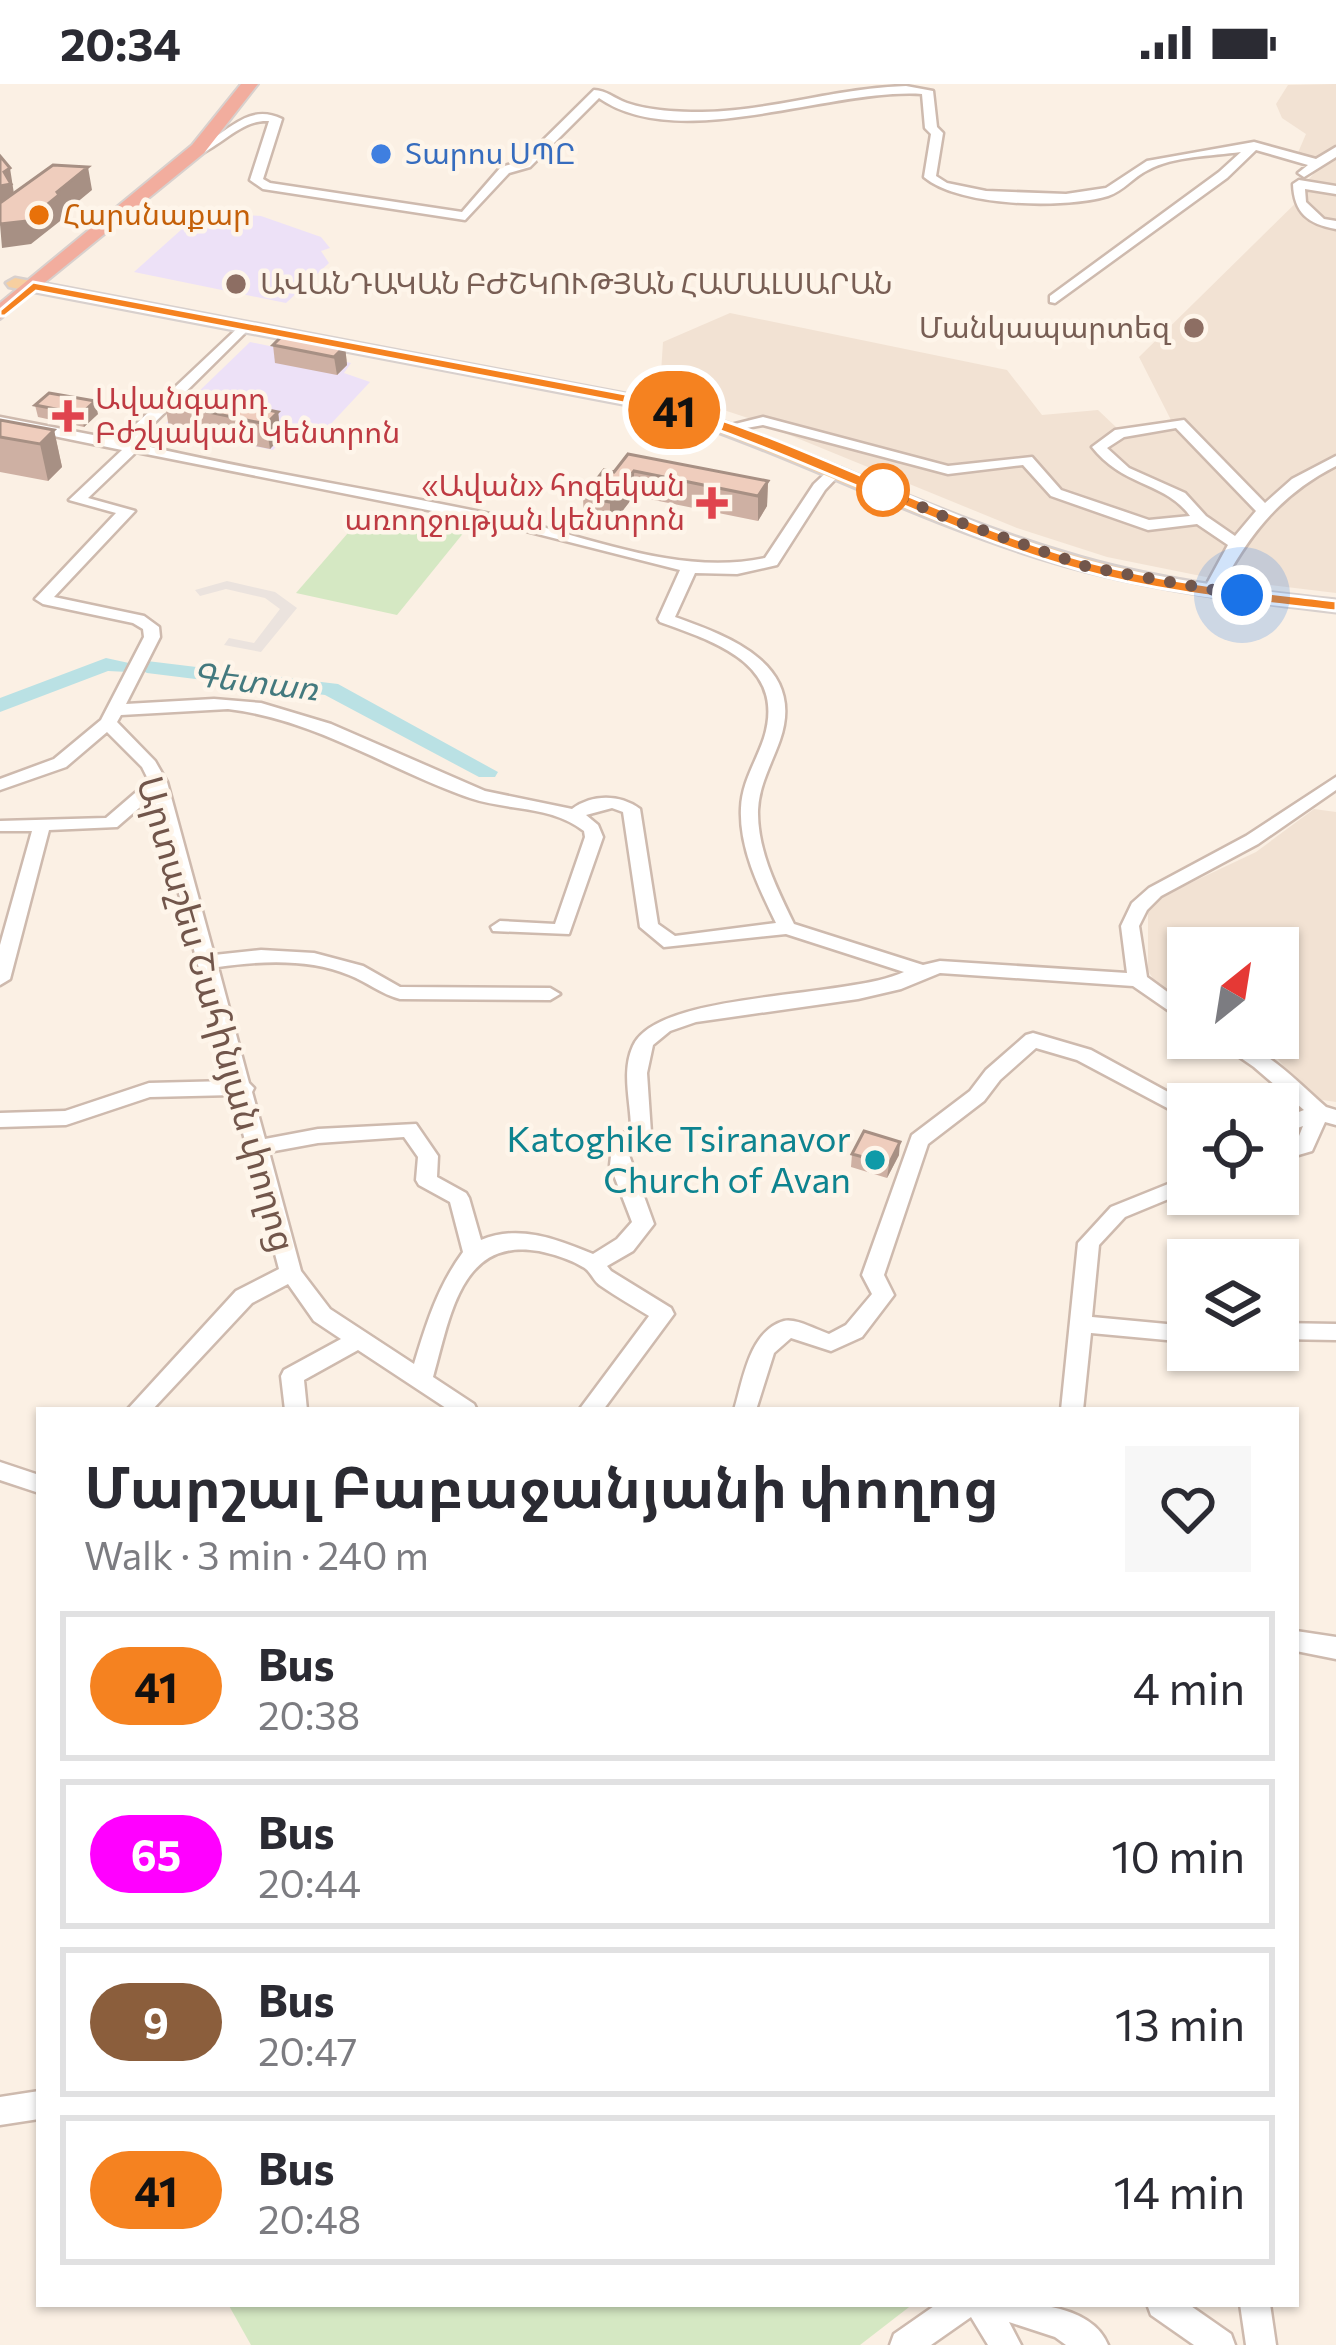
<!DOCTYPE html>
<meta charset="utf-8">
<style>
body{margin:0;font-family:Commissioner,"Noto Sans Armenian",sans-serif;background:#f7f7f7;color:#2b2b33;height:100vh;display:flex;flex-direction:column;font-size:45px;white-space:nowrap}
*{box-sizing:border-box;margin:0}
p{font-size:39px;color:#7c7c81}
.icon{flex:none;width:66px;height:66px;fill:none;stroke:currentColor;stroke-width:2;stroke-linecap:round;stroke-linejoin:round}
.map{position:relative;flex:1;overflow:hidden}
.panel{position:absolute;left:36px;top:1323px;width:1263px;height:900px;display:flex;flex-direction:column;background:#fff;border-radius:0px;box-shadow:0 3px 9px #0004}
.panel>*{flex:none}
.badge{padding:0 24px;border-radius:39px;font-size:42px;line-height:78px}
.needle{width:78px;rotate:30deg}
.tools{position:absolute;left:1167px;top:843px;display:grid;gap:24px}
.tools a{display:grid;place-items:center;width:132px;height:132px;border-radius:0px;background:#fff;box-shadow:0 3px 9px #0004;font-size:60px}
.you{position:absolute;width:60px;height:60px;margin:-30px;border:9px solid #fff;border-radius:50%;background:#1a73e8;box-shadow:0 0 0 18px #1a73e833}
.map>.badge{position:absolute;translate:-50% -50%;box-shadow:0 0 0 6px #fff}
.round{display:grid;place-items:center;flex:none;width:126px;height:126px;border-radius:0px;background:#f7f7f7}
.summary{display:flex;align-items:center;justify-content:space-between;height:204px;padding:0 48px}
h1{font-size:57px;font-weight:700;line-height:90px}
ul{padding:0;list-style:none}
li{display:flex;align-items:center;gap:36px;height:150px;margin:0 24px 18px;padding:0 24px;border:6px solid #e1e1e2;border-radius:0px}
li div{flex:1}
li b{display:block;font-size:45px}
li em{font-style:normal}
li .badge{min-width:132px;font-weight:700;text-align:center}
.status{display:flex;justify-content:space-between;align-items:center;height:84px;padding:0 60px;background:#fff;direction:ltr}
.status svg{height:33px;fill:currentColor}
.map>svg:first-child{display:block}
.residential{fill:#f2e2d3}
.industrial{fill:#ebe3de}
.education{fill:#ede1f7}
.green{fill:#d5e8c3}
.lines{fill:none;stroke-linecap:round;stroke-linejoin:round}
.river{fill:#bae1e4;fill-rule:evenodd}
.minor-casing{stroke:#cebaae;stroke-width:5}
.major-casing{stroke:#d8d0cd;stroke-width:5}
.highway-casing{stroke:#d8d0cd;stroke-width:4}
.minor{fill:#fff;fill-rule:evenodd}
.major{fill:#f7cfa0;fill-rule:evenodd}
.highway{fill:#f2ad9e;fill-rule:evenodd}
.wall{fill:#ceb0a3}
.shaded-wall{fill:#a79084}
.building{fill:#efcdbd;stroke:#a79084;stroke-width:3}
.line{fill:#f58220;stroke:#fff;stroke-width:3}
.walk{stroke:#72564b;stroke-width:12;stroke-dasharray:0 21.6}
.shop-dot{fill:#3f7fe0;stroke:#fef5ea;stroke-width:4.5}
.food-dot{fill:#e8710a;stroke:#fef5ea;stroke-width:4.5}
.education-dot{fill:#8d6e63;stroke:#fef5ea;stroke-width:4.5}
.health-dot{fill:#e0444e;stroke:#fef5ea;stroke-width:4.5}
.stop-dot{fill:#fff;stroke:#f58220;stroke-width:6}
.culture-dot{fill:#0f9aa8;stroke:#fef5ea;stroke-width:4.5}
.labels{text-anchor:middle;stroke-width:9;stroke-linejoin:round;paint-order:stroke}
.far-shop-label{font-size:30px;fill:#366cbe;stroke:#fef5ea;text-anchor:start}
.far-food-label{font-size:30px;fill:#c56008;stroke:#fef5ea;text-anchor:start}
.far-education-label{font-size:30px;fill:#785e54;stroke:#fef5ea;text-anchor:start}
.far-health-label{font-size:30px;fill:#be3a42;stroke:#fef5ea;text-anchor:start}
.far-water-label{font-size:33px;font-style:italic;fill:#43797e;stroke:#fef5ea}
.street-label{font-size:36px;fill:#72564b;stroke:#fef5ea}
.culture-label{font-size:36px;fill:#0d838f;stroke:#fef5ea;text-anchor:end}
</style>
<div class="status"><b>20:34</b><svg viewBox="0 0 49 12"><path d="M0 12V9h3v3zM5 12V6h3v6zM10 12V3h3v9zM15 12V0h3v12zM26 1h20v11H26zM47 4h2v5h-2z"/></svg></div>
<div class="map">
<svg width="1336" height="2261" viewBox="0 0 1336 2261">
<rect width="100%" height="100%" fill="#fbf0e4"/>
<!-- residential -->
<g class="residential">
<polygon points="1336,0 1336,103 1307,97 1322,81 1297,71 1306,50 1282,34 1276,20 1288,1"/>
<polygon points="1309,106 1336,111 1336,509 1206,493 1107,473 1017,444 748,334 660,305 663,258 730,229 1007,286 1042,331 1098,326 1118,345 1172,338 1139,273"/>
<polygon points="1314,725 1336,728 1336,1018 1309,1014 1274,970 1245,954 1278,954 1278,864 1188,864 1188,922 1161,907 1148,887 1148,819 1256,768"/>
</g>
<!-- industrial -->
<polygon class="industrial" points="227,497 275,508 297,524 261,568 224,561 229,554 254,559 280,525 265,514 226,505 200,512 195,506"/>
<!-- education -->
<g class="education">
<polygon points="201,128 261,132 321,153 330,164 321,167 329,179 286,219 134,188"/>
<polygon points="250,258 351,279 344,289 370,298 328,343 301,337 273,366 161,344"/>
</g>
<!-- green -->
<g class="green">
<polygon points="367,427 465,447 397,531 296,509"/>
<polygon points="228,2220 913,2220 860,2261 251,2261"/>
</g>
<g class="lines">
<!-- river -->
<polygon class="river" points="106,574 138,581 147,577 338,600 498,688 495,693 479,693 325,611 147,589 137,584 128,588 108,587 0,628 0,614"/>
<!-- minor casing -->
<g class="minor-casing">
<g id="minor">
<path d="M906,2L933,7L937,43L943,49L936,92L947,99L986,107L1066,110L1106,104L1147,77L1254,58L1316,75L1336,63V73L1304,93L1298,89L1308,81L1256,66L1227,94L1055,219L1050,218V212L1219,88L1241,68C1211,72 1174,72 1148,86C1133,93 1124,107 1108,112C1065,125 959,123 924,93L931,50L925,44L922,10C829,4 679,70 599,14L530,83L509,89L465,136L263,105L250,96L269,37C240,35 219,65 191,74L185,70C193,65 203,62 211,56C235,40 253,21 282,35L263,95L270,99L462,128L501,83L522,77L594,6C606,6 615,15 627,19C651,27 677,28 702,28C771,27 837,4 906,2Z"/>
<path d="M1299,96L1336,102V110L1305,105L1306,118L1324,135L1336,137V145C1308,140 1294,129 1293,100Z"/>
<path d="M243,239L248,240V246L134,359C253,388 375,405 495,431C583,450 675,493 765,474L814,400L831,384H841L843,387L825,406L777,481L737,490L695,489L675,533C731,553 806,581 780,656C772,679 759,701 758,726C757,766 777,805 794,840L923,881L940,877L1127,889L1121,842L1132,819L1149,804L1246,752L1336,693V706L1258,760L1161,812L1147,826L1139,842L1147,893L1188,923V940L1133,902L940,889L901,905L858,915L696,938L670,947L653,961L647,989L651,1049L630,1064L629,1071L654,1140L633,1167L607,1182L611,1187L671,1224L674,1230L603,1326H579L649,1232C633,1222 617,1213 601,1202C593,1197 591,1187 583,1183C570,1175 553,1170 539,1167C460,1153 450,1234 433,1293L474,1320L477,1326H449L358,1266L304,1296L307,1326H285L281,1292L284,1286L341,1255L314,1237L288,1200L252,1219L152,1326H127L236,1207L279,1185L233,1011L150,1013L66,1041L0,1043V1029L65,1027L149,999L229,997L153,712L117,743L49,746L10,895L0,901V861L32,747H0V737L106,734L149,697L142,683L107,648L66,683L0,706V695L54,675L101,636L144,553L143,545L133,539L43,520L35,515L116,429L69,416L122,366L0,341V333L119,356ZM136,368L498,440L680,486L658,535L660,538C715,558 787,580 764,654C756,678 742,698 741,724C739,764 759,804 776,839L675,852L658,840L640,725C620,710 592,710 572,725L485,707L331,640L261,619L214,615L126,620L160,553L159,543L144,532L54,513L135,427L88,414ZM228,625C317,636 387,685 470,714C508,727 551,721 584,747L585,753L555,840L500,837L491,843L493,847L569,850L603,753L598,741L586,731L612,724L623,728L640,843L664,863L786,850L904,888C846,915 657,907 633,962C621,988 631,1019 631,1045L613,1055L610,1081L632,1138L617,1155L593,1170C557,1155 519,1140 481,1156L469,1114L466,1109L437,1093L438,1072L416,1040L318,1045L265,1055L252,1008L254,1004L249,999L218,883C259,877 309,874 349,891C367,898 381,910 400,915L550,916L560,910L550,904L400,903L363,882L314,869L261,866L214,871L167,698L155,677L117,638L121,631ZM404,1053L418,1073L416,1096L419,1101L450,1118L463,1168C438,1202 426,1240 414,1280L330,1225L301,1187L269,1068L318,1059Z"/>
<path d="M763,333L948,382L1032,373L1061,406L1149,436L1190,432C1166,398 1123,403 1092,363L1115,346L1184,336L1265,419L1292,395L1336,372V382C1277,412 1247,454 1217,510L1211,512L1203,507L1228,461L1197,440L1148,446L1051,412L1023,381L948,390L763,341L730,347L723,343ZM1176,344L1256,427L1235,452L1206,432L1185,409L1129,384L1107,364L1124,353Z"/>
<path d="M1033,949L1091,966L1190,1020L1188,1035L1077,976L1036,964L1000,996L984,1017L928,1060L884,1191L894,1211L862,1253L831,1267L791,1254L774,1269L756,1326H734C743,1297 749,1247 784,1237C796,1234 817,1246 829,1250L846,1241L872,1210L862,1191L912,1051L970,1007L986,986L1026,951Z"/>
<path d="M1212,954C1259,954 1292,994 1326,1023L1336,1026V1041L1325,1038L1312,1067L1278,1077V1063L1297,1057L1303,1042L1278,1051V1036L1304,1026L1254,983Z"/>
<polygon points="1188,1092 1188,1107 1125,1133 1099,1161 1092,1233 1188,1242 1188,1258 1091,1249 1083,1326 1061,1326 1078,1159 1111,1123"/>
<polygon points="1278,1239 1336,1240 1336,1256 1278,1255"/>
<polygon points="0,1378 39,1391 39,1409 0,1396"/>
<polygon points="1296,1547 1336,1553 1336,1575 1296,1567"/>
<polygon points="39,2007 39,2035 0,2041 0,2013"/>
<path d="M937,2220C985,2220 1086,2207 1108,2261H1066L1055,2253L1009,2238L1021,2261H988L971,2233L931,2261H890L894,2250Z"/>
<polygon points="1147,2220 1188,2220 1231,2250 1235,2261 1194,2261 1151,2231"/>
<polygon points="1240,2220 1270,2220 1276,2261 1246,2261"/>
</g>
</g>
<!-- major casing -->
<g class="major-casing">
<path id="major" d="M15,194L663,317C801,360 928,428 1066,469C1153,496 1245,506 1336,516V528C1242,517 1148,506 1056,479C918,439 791,369 654,326L9,203L6,199Z"/>
</g>
<!-- highway casing -->
<g class="highway-casing">
<polygon id="highway" points="241,0 258,0 204,69 0,235 0,219 192,61"/>
</g>
<!-- minor -->
<use href="#minor" class="minor"/>
<!-- major -->
<use href="#major" class="major"/>
<!-- highway -->
<use href="#highway" class="highway"/>
</g>
<!-- wall -->
<g class="wall">
<polygon points="273,261 345,262 347,281 337,291 275,279"/>
<polygon points="165,319 278,328 281,353 270,365 169,344"/>
<polygon points="35,321 98,330 84,343 38,333"/>
<polygon points="0,336 54,346 62,383 48,397 0,388"/>
<polygon points="628,370 768,397 767,422 758,437 634,412 610,443 584,438 583,413 614,388"/>
<polygon points="852,1070 899,1071 887,1094 851,1083"/>
</g>
<!-- shaded-wall -->
<g class="shaded-wall">
<polygon points="88,83 92,106 63,130 64,134 31,160 2,164 0,140 57,108"/>
<polygon points="10,84 16,123 0,125 0,102 4,88"/>
<polygon points="345,262 347,281 337,291 334,273"/>
<polygon points="95,317 98,330 84,343 81,330"/>
<polygon points="278,328 281,353 270,365 266,340"/>
<polygon points="54,346 62,383 48,397 40,360"/>
<polygon points="634,387 634,412 610,443 610,418"/>
<polygon points="768,397 767,422 758,437 758,412"/>
<polygon points="900,1058 899,1071 887,1094 889,1080"/>
</g>
<!-- building -->
<g class="building">
<polygon points="0,72 10,84 4,88 11,100 0,102"/>
<polygon points="53,81 88,83 57,108 59,111 27,137 0,140 0,119"/>
<polygon points="284,250 345,262 334,273 273,261"/>
<polygon points="177,308 278,328 266,340 165,319"/>
<polygon points="49,309 95,317 81,330 35,321"/>
<polygon points="0,336 54,346 40,360 0,353"/>
<polygon points="628,370 768,397 758,412 634,387 610,418 583,413 604,386 614,388"/>
<polygon points="864,1047 900,1058 889,1080 852,1070"/>
</g>
<!-- line -->
<path class="line" d="M33,198L657,316C807,356 943,439 1093,479C1172,500 1255,507 1336,517V527C1252,517 1165,510 1083,487C936,446 801,369 655,325L36,207L5,232H0V226Z"/>
<g class="lines">
<!-- walk -->
<polyline class="walk" points="883,406 945,433 1088,483 1242,511"/>
</g>
<!-- markers -->
<circle class="shop-dot" cx="381" cy="70" r="12"/>
<circle class="food-dot" cx="39" cy="131" r="12"/>
<g class="education-dot">
<circle cx="236" cy="200" r="12"/>
<circle cx="1194" cy="244" r="12"/>
</g>
<g class="health-dot">
<path d="M62 314h12v12h12v12h-12v12h-12v-12h-12v-12h12z"/>
<path d="M706 401h12v12h12v12h-12v12h-12v-12h-12v-12h12z"/>
</g>
<circle class="stop-dot" cx="883" cy="406" r="24"/>
<circle class="culture-dot" cx="875" cy="1076" r="12"/>
<g class="labels">
<!-- far-shop labels -->
<g class="far-shop-label">
<text x="405" y="80">Տարոս ՍՊԸ</text>
</g>
<!-- far-food labels -->
<g class="far-food-label">
<text x="63" y="141">Հարսնաքար</text>
</g>
<!-- far-education labels -->
<g class="far-education-label">
<text x="260" y="210">ԱՎԱՆԴԱԿԱՆ ԲԺՇԿՈՒԹՅԱՆ ՀԱՄԱԼՍԱՐԱՆ</text>
<text x="1170" y="254" text-anchor="end">Մանկապարտեզ</text>
</g>
<!-- far-health labels -->
<g class="far-health-label">
<text x="95" y="325">Ավանգարդ<tspan x="95" dy="34">Բժշկական Կենտրոն</tspan></text>
<text x="685" y="412" text-anchor="end">«Ավան» հոգեկան<tspan x="685" dy="34">առողջության կենտրոն</tspan></text>
</g>
<!-- far-water labels -->
<g class="far-water-label">
<text transform="translate(255 597) rotate(7)" y="12">Գետառ</text>
</g>
<!-- street labels -->
<g class="street-label">
<text transform="translate(217 930) rotate(74)" y="13">Արտաշես Շահինյան փողոց</text>
</g>
<!-- culture labels -->
<g class="culture-label">
<text x="851" y="1068">Katoghike Tsiranavor<tspan x="851" dy="41">Church of Avan</tspan></text>
</g>
</g>
</svg>
<div class="tools">
<a><svg class="needle" viewBox="-14 -14 28 28"><path d="M0-13l5 13h-10z" fill="#e53935"/><path d="M0 13l5-13h-10z" fill="#7c7c81"/></svg></a>
<a><svg class="icon" aria-label="locate" viewBox="0 0 24 24"><circle cx="12" cy="12" r="6"/><path d="M12 2v4M12 18v4M2 12h4M18 12h4"/></svg></a>
<a><svg class="icon" aria-label="layers" viewBox="0 0 24 24"><path d="M12 4l9 5-9 5-9-5zM3 14l9 5 9-5"/></svg></a>
</div>
<div class="you" style="left:1242px;top:511px"></div>
<b class="badge" style="left:674px;top:326px;background:#f58220;color:#111">41</b>
<section class="panel">
<div class="summary"><div><h1>Մարշալ Բաբաջանյանի փողոց</h1><p>Walk · 3 min · 240 m</p></div><a class="round"><svg class="icon" aria-label="heart" viewBox="0 0 24 24"><path d="M12 20l-8-8c-3-5 5-10 8-4 3-6 11-1 8 4z"/></svg></a></div>
<ul>
<li><span class="badge" style="background:#f58220;color:#111">41</span><div><b>Bus</b><p>20:38</p></div><em>4 min</em></li>
<li><span class="badge" style="background:#f0f;color:#fff">65</span><div><b>Bus</b><p>20:44</p></div><em>10 min</em></li>
<li><span class="badge" style="background:#8b5e3c;color:#fff">9</span><div><b>Bus</b><p>20:47</p></div><em>13 min</em></li>
<li><span class="badge" style="background:#f58220;color:#111">41</span><div><b>Bus</b><p>20:48</p></div><em>14 min</em></li>
</ul>
</section>
</div>
